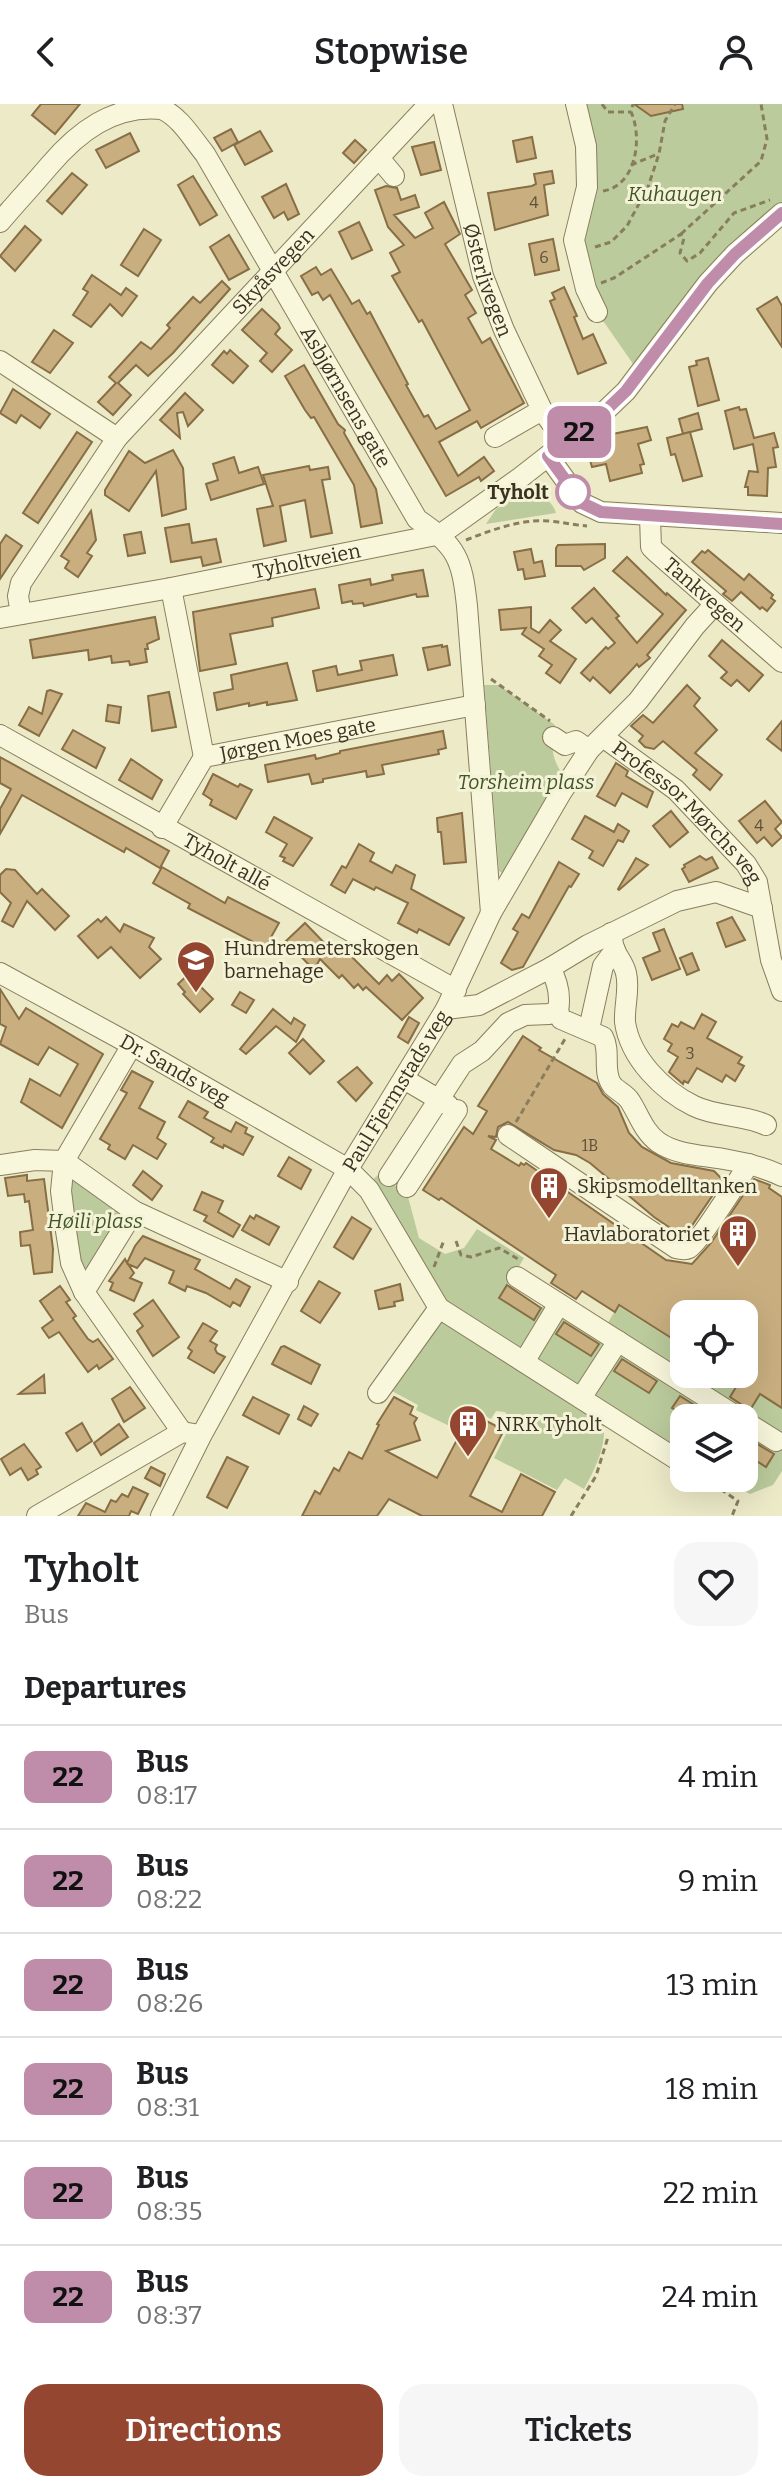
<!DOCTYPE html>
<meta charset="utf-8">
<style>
body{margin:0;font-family:Bitter,serif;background:#f6f6f6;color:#202124;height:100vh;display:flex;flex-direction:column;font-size:30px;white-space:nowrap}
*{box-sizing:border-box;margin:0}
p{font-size:26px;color:#757577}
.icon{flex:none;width:44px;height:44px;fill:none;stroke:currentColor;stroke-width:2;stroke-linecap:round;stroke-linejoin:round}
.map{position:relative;height:1412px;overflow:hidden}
.side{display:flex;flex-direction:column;background:#fff;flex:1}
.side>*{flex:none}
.badge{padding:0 16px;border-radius:12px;font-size:28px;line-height:52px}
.controls{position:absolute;left:670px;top:1196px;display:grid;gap:16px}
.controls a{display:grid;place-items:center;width:88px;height:88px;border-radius:16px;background:#fff;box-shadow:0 8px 32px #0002;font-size:40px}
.map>.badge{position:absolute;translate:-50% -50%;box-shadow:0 0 0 4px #fff}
h2{padding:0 24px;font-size:30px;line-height:72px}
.round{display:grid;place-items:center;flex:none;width:84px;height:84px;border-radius:24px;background:#f6f6f6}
.head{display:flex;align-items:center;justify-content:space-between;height:136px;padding:0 24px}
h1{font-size:38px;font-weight:600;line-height:60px}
.button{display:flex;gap:16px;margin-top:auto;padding:16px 24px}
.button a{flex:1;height:92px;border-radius:24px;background:#954630;color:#fff;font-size:32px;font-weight:600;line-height:92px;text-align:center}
.button a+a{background:#f6f6f6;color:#202124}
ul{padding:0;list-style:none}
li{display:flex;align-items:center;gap:24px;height:104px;padding:0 24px;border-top:2px solid #e0e0e0}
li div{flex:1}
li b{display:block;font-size:30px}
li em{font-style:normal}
li .badge{min-width:88px;font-weight:700;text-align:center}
header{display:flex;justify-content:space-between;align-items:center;height:104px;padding:0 24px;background:#fff;font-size:36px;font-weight:600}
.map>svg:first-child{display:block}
.green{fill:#bbcb9c;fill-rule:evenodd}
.building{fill:#c9af80;stroke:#876e44;stroke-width:2}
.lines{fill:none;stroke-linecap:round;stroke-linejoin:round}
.minor-casing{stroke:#887e5e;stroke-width:22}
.path{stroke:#887e5e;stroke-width:3;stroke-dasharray:6 4;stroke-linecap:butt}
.minor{stroke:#f8f6db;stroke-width:20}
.line-casing{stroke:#fff;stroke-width:18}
.line{stroke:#bf8ca9;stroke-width:12}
.stop-dot{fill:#fff;stroke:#bf8ca9;stroke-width:4}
.labels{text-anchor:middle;stroke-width:6;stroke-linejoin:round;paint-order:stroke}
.number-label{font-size:16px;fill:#5d5139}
.park-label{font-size:20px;font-style:italic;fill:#3f5528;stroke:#f5f3d7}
.street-label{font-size:20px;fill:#393221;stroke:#f5f3d7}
.stop-label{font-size:20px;font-weight:bold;fill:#393221;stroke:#f5f3d7;text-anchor:end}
.poi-label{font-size:20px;fill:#393221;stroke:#f5f3d7;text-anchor:start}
</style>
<header><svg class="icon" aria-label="back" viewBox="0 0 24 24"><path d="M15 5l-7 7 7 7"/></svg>Stopwise<svg class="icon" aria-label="person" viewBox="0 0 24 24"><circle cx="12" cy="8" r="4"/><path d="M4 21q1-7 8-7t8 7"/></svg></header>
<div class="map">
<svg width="782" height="1412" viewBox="0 0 782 1412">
<rect width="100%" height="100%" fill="#edeac8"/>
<!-- green -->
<g class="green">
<polygon points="576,0 782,0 782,109 640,270 597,208 576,127 582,110"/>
<path d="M522,388C537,387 552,395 556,409L486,420L496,405Z"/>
<path d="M484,581H499L555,621C550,648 552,656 568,678L511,775L499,767Z"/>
<path d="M378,1071L407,1089L419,1134L445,1150L464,1144L477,1125L524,1154L512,1174L601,1230L618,1202L684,1243V1270H727L782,1304V1367L773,1381L750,1390L721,1374H744V1314H684V1352L445,1201L371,1077ZM511,1175L546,1197L534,1216L499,1193Z"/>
<path d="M70,1073L124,1108L89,1172C70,1158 72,1097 70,1073Z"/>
<path d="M442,1218L603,1316C608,1340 595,1365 584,1385L565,1374L557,1386L494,1354L512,1318L505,1308L496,1307L491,1315L470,1304L458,1326L416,1306L418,1301L390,1286L413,1249Z"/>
</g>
<!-- building -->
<g class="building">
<polygon points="41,0 80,0 55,30 32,11"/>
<polygon points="634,0 682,0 683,5 651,12"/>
<polygon points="231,25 238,38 222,47 214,34"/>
<polygon points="260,27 272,47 245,61 234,41"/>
<polygon points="130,29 139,47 106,64 96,46"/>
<polygon points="532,33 536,54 517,58 513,37"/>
<polygon points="355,36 366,46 354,59 343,49"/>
<polygon points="434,38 441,66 421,71 412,43"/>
<polygon points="552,67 554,79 544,81 548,111 495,126 488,89 532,82 536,80 534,70"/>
<polygon points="72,69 87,81 62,110 47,97"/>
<polygon points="193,72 217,111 200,121 178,81"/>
<polygon points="286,80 299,110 288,116 284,108 274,114 262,93"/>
<polygon points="386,82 397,84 401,96 415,91 419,103 394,111 415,134 433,124 425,109 444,98 460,130 445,140 472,186 465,191 476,209 468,214 482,239 490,234 524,299 481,324 477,317 439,338 458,372 484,353 494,367 481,377 479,373 446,392 330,191 323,196 318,188 312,191 301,172 316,163 321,171 331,165 352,200 359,196 367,210 370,208 408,280 406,281 424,313 428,311 436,325 470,306 422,216 419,218 392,172 400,168 390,149 404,141 388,123 375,86"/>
<polygon points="359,118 372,146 352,155 339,128"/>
<polygon points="25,122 41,136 15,167 0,152"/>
<polygon points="144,125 161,136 138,172 121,161"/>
<polygon points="229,131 249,165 229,176 210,143"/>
<polygon points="553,135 559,166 535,171 529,140"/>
<polygon points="92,171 121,191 126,184 137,192 122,212 110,200 91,223 73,211 88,188 83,185"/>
<polygon points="222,177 230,185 173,249 148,272 136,261 118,279 131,291 113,311 98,298 116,279 109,273 141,238 151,245 170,224 167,221 193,193 200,199"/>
<polygon points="564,183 577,212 574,213 583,235 593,230 606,259 578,270 550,197 555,195 552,189"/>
<polygon points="777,193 782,202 782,243 757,205"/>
<polygon points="262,205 278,220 280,224 275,230 292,246 272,268 260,257 267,249 242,226"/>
<polygon points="54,226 73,239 50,269 32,258"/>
<polygon points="230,246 248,262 233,279 212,261 224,247 227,250"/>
<polygon points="708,254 719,296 698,302 689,263 697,261 696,257"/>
<polygon points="304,261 338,320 345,326 344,329 376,385 382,419 361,423 354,381 314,313 311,314 305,306 285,272"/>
<polygon points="13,285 50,310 40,324 21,311 16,319 0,309"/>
<polygon points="185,289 203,306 188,322 183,308 177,309 180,334 160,316"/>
<polygon points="739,303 740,306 746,305 754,334 774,329 778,343 773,344 776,363 768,364 767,392 748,391 748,383 745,383 749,367 758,368 753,340 734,345 725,307"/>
<polygon points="698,309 702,325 683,330 679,315"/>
<polygon points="647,323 651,336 638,340 644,360 640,361 642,369 610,377 606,360 592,363 587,346 601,342 598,333"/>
<polygon points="77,328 92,338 38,419 23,409"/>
<polygon points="690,328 702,372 683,377 675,350 671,351 667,334"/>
<polygon points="173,346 183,364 186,405 162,412 156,367 129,407 105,391 105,386 129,347 145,359"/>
<polygon points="234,353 239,369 258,363 264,380 211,396 206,380 218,376 213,360"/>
<polygon points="309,362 310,366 328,363 330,375 322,376 332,429 311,433 305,396 280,402 286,437 264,442 257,405 273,402 263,371"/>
<polygon points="91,407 96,436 87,449 92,452 78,473 65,464 69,457 61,452"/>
<polygon points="189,420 192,439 216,435 221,458 203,462 201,453 171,458 165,424"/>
<polygon points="141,428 145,449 128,452 124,431"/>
<polygon points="6,431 22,442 0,475 0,440"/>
<polygon points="605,440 605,454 584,466 581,462 556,462 556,444 558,441"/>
<polygon points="531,445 534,459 542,457 545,472 525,475 523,465 518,466 514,448"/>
<polygon points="708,446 744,476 749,470 773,491 771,494 775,497 767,507 762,503 760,505 741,488 732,497 723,490 726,487 692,458 702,447 705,449"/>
<polygon points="627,453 666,491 667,489 686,506 647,551 650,554 639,563 637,560 610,589 593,573 590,577 581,569 606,543 608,545 615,539 592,514 586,519 572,504 594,484 619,512 616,514 637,539 663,510 613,467"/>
<polygon points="423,466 428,492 417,493 416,490 364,502 363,499 353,500 352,497 342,499 339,481 370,475 371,481 393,476 392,471"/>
<polygon points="315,485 319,504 272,514 273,522 230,530 236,560 200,567 193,508"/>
<polygon points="531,503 531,524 539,529 550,516 561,526 550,537 576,555 560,579 546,569 552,561 539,552 544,545 522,530 526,524 501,526 499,506"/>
<polygon points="155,513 159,535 147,540 148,545 145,545 147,558 130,561 129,557 112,559 111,552 89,556 88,546 33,554 30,536"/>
<polygon points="722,536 763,571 749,587 737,576 731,582 721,574 727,568 709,552"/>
<polygon points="442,541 442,543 447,542 450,561 428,566 423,544"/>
<polygon points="393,551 397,571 317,587 313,567 336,562 338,571 362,566 360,557"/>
<polygon points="287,559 297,596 267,601 267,598 249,602 249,599 217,606 214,589 233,585 231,571"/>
<polygon points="687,581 700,594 694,602 717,626 695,649 722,671 710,686 693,671 697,666 663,637 654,645 645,643 639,637 643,632 631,622 643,611 653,619"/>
<polygon points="50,586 62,590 39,632 19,621 29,603 42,610 47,587"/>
<polygon points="169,588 176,623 152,627 148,592"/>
<polygon points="108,601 121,603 119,619 106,617"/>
<polygon points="782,617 782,647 767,635"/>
<polygon points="73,626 105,644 96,664 62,645"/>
<polygon points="443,627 446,644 438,646 439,650 382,661 384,670 367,673 366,667 323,675 323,678 312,680 309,670 268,678 265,661 315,651 316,655 340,649 340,647"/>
<polygon points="0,653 169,747 160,764 126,744 124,748 22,691 0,730 0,705 11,685 0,679"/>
<polygon points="131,655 162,676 152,695 119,676"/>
<polygon points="616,659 628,667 626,672 653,688 647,703 622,689 615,702 597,692"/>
<polygon points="213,670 238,683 240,680 252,686 236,715 210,701 212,696 203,690"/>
<polygon points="765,697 782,718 775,725 782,733 772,742 764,733 757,739 739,717"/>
<polygon points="671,707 688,728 670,743 653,722"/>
<polygon points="462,709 466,758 444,760 441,728 438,728 437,714"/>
<polygon points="585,712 614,728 618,720 629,727 623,738 618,736 603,762 589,754 593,747 572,735"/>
<polygon points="274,713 312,734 293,762 283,757 285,754 280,752 287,740 266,728"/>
<polygon points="359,740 374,749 370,757 392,769 396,761 415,771 411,785 464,814 449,841 419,825 417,829 398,819 408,799 376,783 374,786 353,775 345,789 331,781 342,762 346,764"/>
<polygon points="700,752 706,756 712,753 718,764 689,778 682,765 685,763 684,761"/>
<polygon points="636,754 648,761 619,786 618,785"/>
<polygon points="559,758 579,770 571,783 569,782 523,863 512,866 501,859 518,828 513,825 522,810 529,814"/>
<polygon points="162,763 225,799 228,793 279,819 265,844 188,804 190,800 153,779"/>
<polygon points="6,765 15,766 37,790 42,785 69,812 55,826 27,797 13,823 2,817 11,799 0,788 0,771"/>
<polygon points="106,813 120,828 124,820 154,834 149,843 161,855 140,874 111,843 98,854 78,832 98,815 101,818"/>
<polygon points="732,813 745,836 726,843 717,819"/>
<polygon points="305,819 335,850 341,844 347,848 379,880 387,871 392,877 399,870 423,894 402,916 366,883 363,886 358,880 354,884 342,871 339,874 320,855 314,866 286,837"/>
<polygon points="664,825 680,865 652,876 643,854 660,847 653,829"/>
<polygon points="692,849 699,866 687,871 680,854"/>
<polygon points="197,862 209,869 198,880 213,895 200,908 183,890 185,888 178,880"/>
<polygon points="0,885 19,915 26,904 103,950 62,1024 21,998 30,975 60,992 78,960 49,943 38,961 0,940 6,923 0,920"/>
<polygon points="240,888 254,896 246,909 232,901"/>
<polygon points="273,905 291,920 294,914 305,921 296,938 276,922 246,950 240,945"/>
<polygon points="702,910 716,918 707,934 742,953 738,959 744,962 735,977 726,971 722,978 697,964 688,979 684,977 683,980 669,968 678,953 668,947 672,940 664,935 672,920 678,923 681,918 694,925"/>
<polygon points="409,913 419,919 408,939 398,933"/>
<polygon points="523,932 541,944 539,946 597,979 603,990 618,1003 629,1029 642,1043 671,1059 714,1067 723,1076 691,1123 682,1132 654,1113 590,1059 576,1051 554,1046 508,1018 498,1023 496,1033 488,1032 496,1036 491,1045 519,1062 521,1059 524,1061 526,1059 666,1156 692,1160 711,1139 754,1075 770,1081 769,1084 782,1093 782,1304 760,1290 750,1306 730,1293 744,1270 744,1210 684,1210 684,1242 619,1201 615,1208 582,1187 576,1195 551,1179 556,1171 441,1094 439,1096 423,1086 464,1023 473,1030 487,1007 478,1002"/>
<polygon points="303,935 324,957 310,970 289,949"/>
<polygon points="357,963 372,979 356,997 338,978"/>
<polygon points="132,967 153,978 139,1004 165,1018 157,1034 166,1040 157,1055 133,1041 125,1055 108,1045 110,1041 100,1035 127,989 121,986"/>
<polygon points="188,997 208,1008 204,1014 231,1028 236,1018 247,1024 245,1029 253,1033 243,1051 224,1041 223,1044 211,1038 214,1034 179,1013"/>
<polygon points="289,1053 311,1066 301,1085 278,1072"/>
<polygon points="143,1067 162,1082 152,1096 133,1081"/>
<polygon points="27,1071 27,1077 44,1075 53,1145 52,1168 34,1170 30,1141 21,1142 20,1128 33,1126 29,1097 25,1098 24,1090 8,1092 5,1074"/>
<polygon points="202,1088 223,1097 218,1108 240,1121 233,1133 204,1117 207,1112 194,1106"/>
<polygon points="256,1111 279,1123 269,1141 242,1126 250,1112 254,1115"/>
<polygon points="352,1113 371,1125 353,1155 334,1143"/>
<polygon points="143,1132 200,1156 195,1165 230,1185 236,1175 250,1183 240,1202 233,1198 230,1203 206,1189 187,1182 185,1187 169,1179 174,1167 145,1154 137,1164 128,1160 134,1169 130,1174 142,1179 134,1197 110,1186 113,1179 109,1177 125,1155 127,1159 135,1142"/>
<polygon points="319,1177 340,1189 320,1219 301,1207"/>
<polygon points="400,1180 403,1196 394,1198 395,1202 379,1205 375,1187"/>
<polygon points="507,1181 541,1204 534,1216 499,1194"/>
<polygon points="60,1182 70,1196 66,1198 76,1212 73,1214 88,1235 93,1238 98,1235 113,1255 99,1265 97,1261 88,1268 59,1228 49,1234 42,1224 53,1216 40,1197"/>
<polygon points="153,1196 179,1233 153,1252 137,1227 143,1222 134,1210"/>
<polygon points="564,1218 599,1240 591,1252 556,1230"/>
<polygon points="203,1219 217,1227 210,1237 217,1241 215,1245 217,1249 225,1253 214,1269 188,1254 192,1247 188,1244"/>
<polygon points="284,1242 320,1261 311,1280 272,1260 281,1243"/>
<polygon points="622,1255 657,1277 649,1289 614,1267"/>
<polygon points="44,1271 45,1289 19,1290"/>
<polygon points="130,1283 145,1304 124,1318 112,1295"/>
<polygon points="680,1292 715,1314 689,1314 672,1304"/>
<polygon points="253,1293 289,1311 279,1330 243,1311"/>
<polygon points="394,1293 413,1303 410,1310 417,1314 414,1319 420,1336 386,1347 437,1374 471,1309 504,1326 470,1392 502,1408 521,1370 555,1388 542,1412 422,1412 389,1395 377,1412 302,1412 315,1387 320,1390 334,1364 339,1367 349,1348 362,1355 379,1321 377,1320"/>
<polygon points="304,1302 318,1310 311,1322 298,1315"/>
<polygon points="82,1319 92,1337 77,1347 66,1329"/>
<polygon points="119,1320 128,1333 101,1351 94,1339"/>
<polygon points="744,1332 774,1350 766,1363 744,1349"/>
<polygon points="24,1340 41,1363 36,1366 38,1370 28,1376 21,1364 10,1371 1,1355"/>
<polygon points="227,1353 248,1363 227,1404 207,1393"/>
<polygon points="151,1363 165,1370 160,1382 145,1374"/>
<polygon points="133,1383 148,1390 138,1410 131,1407 129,1412 78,1412 86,1399 105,1408 111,1396 116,1398 122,1390 128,1393"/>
</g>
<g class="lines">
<!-- minor casing -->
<g class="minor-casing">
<g id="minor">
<path id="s1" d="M442,0L483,172L504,226L542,306L565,338"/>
<polyline points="576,0 586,42 587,83 574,136 586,185 597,208"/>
<polyline points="379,54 394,72"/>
<path id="s2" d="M0,118C16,99 33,81 49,62C77,29 113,0 162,5C180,13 192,34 205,50L417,415C457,442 462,455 467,502L491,809"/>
<polyline points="0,257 117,334"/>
<polyline points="495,333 542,306"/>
<polyline points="548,352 582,399 601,408 782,419"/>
<path id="s3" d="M650,413L651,443L656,448L782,558"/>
<polyline points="171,484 204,653"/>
<path id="s4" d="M21,510L18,492L21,479L117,334L429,0"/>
<path id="s5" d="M0,514L171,484L441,430L521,373L603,309L626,287L708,179L735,150L782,109"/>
<path id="s6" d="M0,631L456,886"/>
<polyline points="553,633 565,641 576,637 589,646"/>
<path id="s7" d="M603,633L676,686L746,760L757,778L771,856L782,887"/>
<path id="s8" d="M162,724L204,653L475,601"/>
<path d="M611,829C612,835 613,842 615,847C619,855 624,860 626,869C630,885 624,902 625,918C630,954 663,987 694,1002C716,1013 743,1010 766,1021"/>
<path id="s9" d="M0,869L132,941L348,1065L369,1086L439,1204L684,1360"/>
<polyline points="446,905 479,901 550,864 588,841 677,797 716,788 762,804"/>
<path d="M558,907L561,915L603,933C611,948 602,967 612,981C617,987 626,990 630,997C639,1011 644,1028 658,1038C678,1052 705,1051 729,1056C747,1059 765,1064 782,1072"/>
<polyline points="589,925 603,862 615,846"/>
<polyline points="404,975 448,1001"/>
<path d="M508,1031L676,1144C680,1145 686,1146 689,1144C698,1140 740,1073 749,1060"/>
<polyline points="64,1057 61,1087 66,1127 71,1159 84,1188 182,1328"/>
<polyline points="64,1057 134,1107 288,1178"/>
<polyline points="0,1061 35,1056 64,1057 132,941"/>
<path d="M389,1072L462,960L482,947L508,919L525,911L549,910L558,907C561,891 558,878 550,864"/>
<polyline points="407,1083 457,1006"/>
<polyline points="517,1173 739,1314"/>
<polyline points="84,1188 134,1107"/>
<polyline points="524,1258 559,1200"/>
<polyline points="378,1289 439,1204"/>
<polyline points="581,1294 618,1237"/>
<polyline points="744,1317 776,1337"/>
<polyline points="37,1412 182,1328 194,1330"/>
<path id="s10" d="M161,1412L201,1332L348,1065L446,905L491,809L561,689L589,646L638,597L695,522L715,500"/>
</g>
</g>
<!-- path -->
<g class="path">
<polyline points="602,0 608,8 631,8"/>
<polyline points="631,61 658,50"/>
<path d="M603,87C636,82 643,34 631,8L633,0"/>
<polyline points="681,130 761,57 767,35 761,0"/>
<polyline points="595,143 611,138 627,122 648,83 659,50 665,17 675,0"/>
<polyline points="601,179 614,174 681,130 684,134 680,149 687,157 700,149 734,109 770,96"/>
<path d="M466,436C492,426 520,415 548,417C562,418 574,421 587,422"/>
<polyline points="491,575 550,617"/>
<polyline points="516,1018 565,935"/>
<polyline points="456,1137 461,1151 471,1153 499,1144 518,1155"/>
<polyline points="434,1163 444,1136"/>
<polyline points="704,1374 738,1397 732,1412"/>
<polyline points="571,1412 596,1372 608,1333"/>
</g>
<!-- minor -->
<use href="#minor" class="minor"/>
</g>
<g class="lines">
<!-- line casing -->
<g class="line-casing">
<polyline id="line" points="782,109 735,150 708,179 626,287 603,309 548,352 582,399 601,408 782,420"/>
</g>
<!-- line -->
<use href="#line" class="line"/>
</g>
<!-- icons -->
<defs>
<g id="school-pin" transform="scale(2)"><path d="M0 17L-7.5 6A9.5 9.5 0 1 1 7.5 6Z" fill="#954630" stroke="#f5f3d7"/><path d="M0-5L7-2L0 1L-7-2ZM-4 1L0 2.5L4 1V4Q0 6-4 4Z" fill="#fff"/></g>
<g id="building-pin" transform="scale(2)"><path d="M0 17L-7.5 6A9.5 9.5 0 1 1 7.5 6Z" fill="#954630" stroke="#f5f3d7"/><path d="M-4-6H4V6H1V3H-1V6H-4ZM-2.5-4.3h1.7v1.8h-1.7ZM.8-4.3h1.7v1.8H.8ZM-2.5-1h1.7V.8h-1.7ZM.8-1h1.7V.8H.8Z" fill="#fff"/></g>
</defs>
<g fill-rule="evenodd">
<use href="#school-pin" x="196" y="856"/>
<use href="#building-pin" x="549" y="1082"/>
<use href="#building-pin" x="738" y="1130"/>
<use href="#building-pin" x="468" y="1320"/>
</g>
<!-- markers -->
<circle class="stop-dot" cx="573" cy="388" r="16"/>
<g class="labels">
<!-- number labels -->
<g class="number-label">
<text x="534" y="104">4</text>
<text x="544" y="159">6</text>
<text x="759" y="727">4</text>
<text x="690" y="955">3</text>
<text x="590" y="1047">1B</text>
</g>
<!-- park labels -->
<g class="park-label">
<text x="675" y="97">Kuhaugen</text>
<text x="526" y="685">Torsheim plass</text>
<text x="95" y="1124">Høili plass</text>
</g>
<!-- street labels -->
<g class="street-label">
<text dy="7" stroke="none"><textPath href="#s4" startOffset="434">Skyåsvegen</textPath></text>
<text dy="7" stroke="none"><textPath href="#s1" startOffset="182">Østerlivegen</textPath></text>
<text dy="7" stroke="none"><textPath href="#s2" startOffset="550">Asbjørnsens gate</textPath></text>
<text dy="7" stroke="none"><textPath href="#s5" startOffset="312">Tyholtveien</textPath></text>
<text dy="7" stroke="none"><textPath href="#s3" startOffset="102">Tankvegen</textPath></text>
<text dy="7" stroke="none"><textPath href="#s8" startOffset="178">Jørgen Moes gate</textPath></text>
<text dy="7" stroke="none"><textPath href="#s7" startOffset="114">Professor Mørchs veg</textPath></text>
<text dy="7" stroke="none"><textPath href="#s6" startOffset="260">Tyholt allé</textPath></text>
<text dy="7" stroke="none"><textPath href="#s9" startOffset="200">Dr. Sands veg</textPath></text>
<text dy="7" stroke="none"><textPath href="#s10" startOffset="486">Paul Fjermstads veg</textPath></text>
</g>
<!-- stop labels -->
<g class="stop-label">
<text x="549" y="395">Tyholt</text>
</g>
<!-- poi labels -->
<g class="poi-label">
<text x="224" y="851">Hundremeterskogen<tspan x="224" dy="23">barnehage</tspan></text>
<text x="577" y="1089">Skipsmodelltanken</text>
<text x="710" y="1137" text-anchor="end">Havlaboratoriet</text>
<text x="496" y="1327">NRK Tyholt</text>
</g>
</g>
</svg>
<div class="controls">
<a><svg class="icon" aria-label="locate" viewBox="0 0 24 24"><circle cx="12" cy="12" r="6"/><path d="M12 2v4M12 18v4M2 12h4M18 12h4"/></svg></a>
<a><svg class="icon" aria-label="layers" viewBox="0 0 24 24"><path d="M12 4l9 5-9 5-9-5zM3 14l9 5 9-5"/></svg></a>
</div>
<b class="badge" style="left:579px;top:328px;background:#bf8ca9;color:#111">22</b>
</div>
<section class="side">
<div class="head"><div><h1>Tyholt</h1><p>Bus</p></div><a class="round"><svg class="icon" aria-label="heart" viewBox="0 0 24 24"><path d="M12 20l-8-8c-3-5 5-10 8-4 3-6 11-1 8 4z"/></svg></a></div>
<h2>Departures</h2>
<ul>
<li><span class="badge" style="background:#bf8ca9;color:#111">22</span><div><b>Bus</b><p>08:17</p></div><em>4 min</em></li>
<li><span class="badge" style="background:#bf8ca9;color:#111">22</span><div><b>Bus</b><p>08:22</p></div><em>9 min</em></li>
<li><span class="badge" style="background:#bf8ca9;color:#111">22</span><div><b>Bus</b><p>08:26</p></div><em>13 min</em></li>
<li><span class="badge" style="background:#bf8ca9;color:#111">22</span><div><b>Bus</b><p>08:31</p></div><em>18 min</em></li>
<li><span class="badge" style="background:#bf8ca9;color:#111">22</span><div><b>Bus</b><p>08:35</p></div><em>22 min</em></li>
<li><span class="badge" style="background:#bf8ca9;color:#111">22</span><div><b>Bus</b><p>08:37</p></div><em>24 min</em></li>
</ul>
<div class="button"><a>Directions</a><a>Tickets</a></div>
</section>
